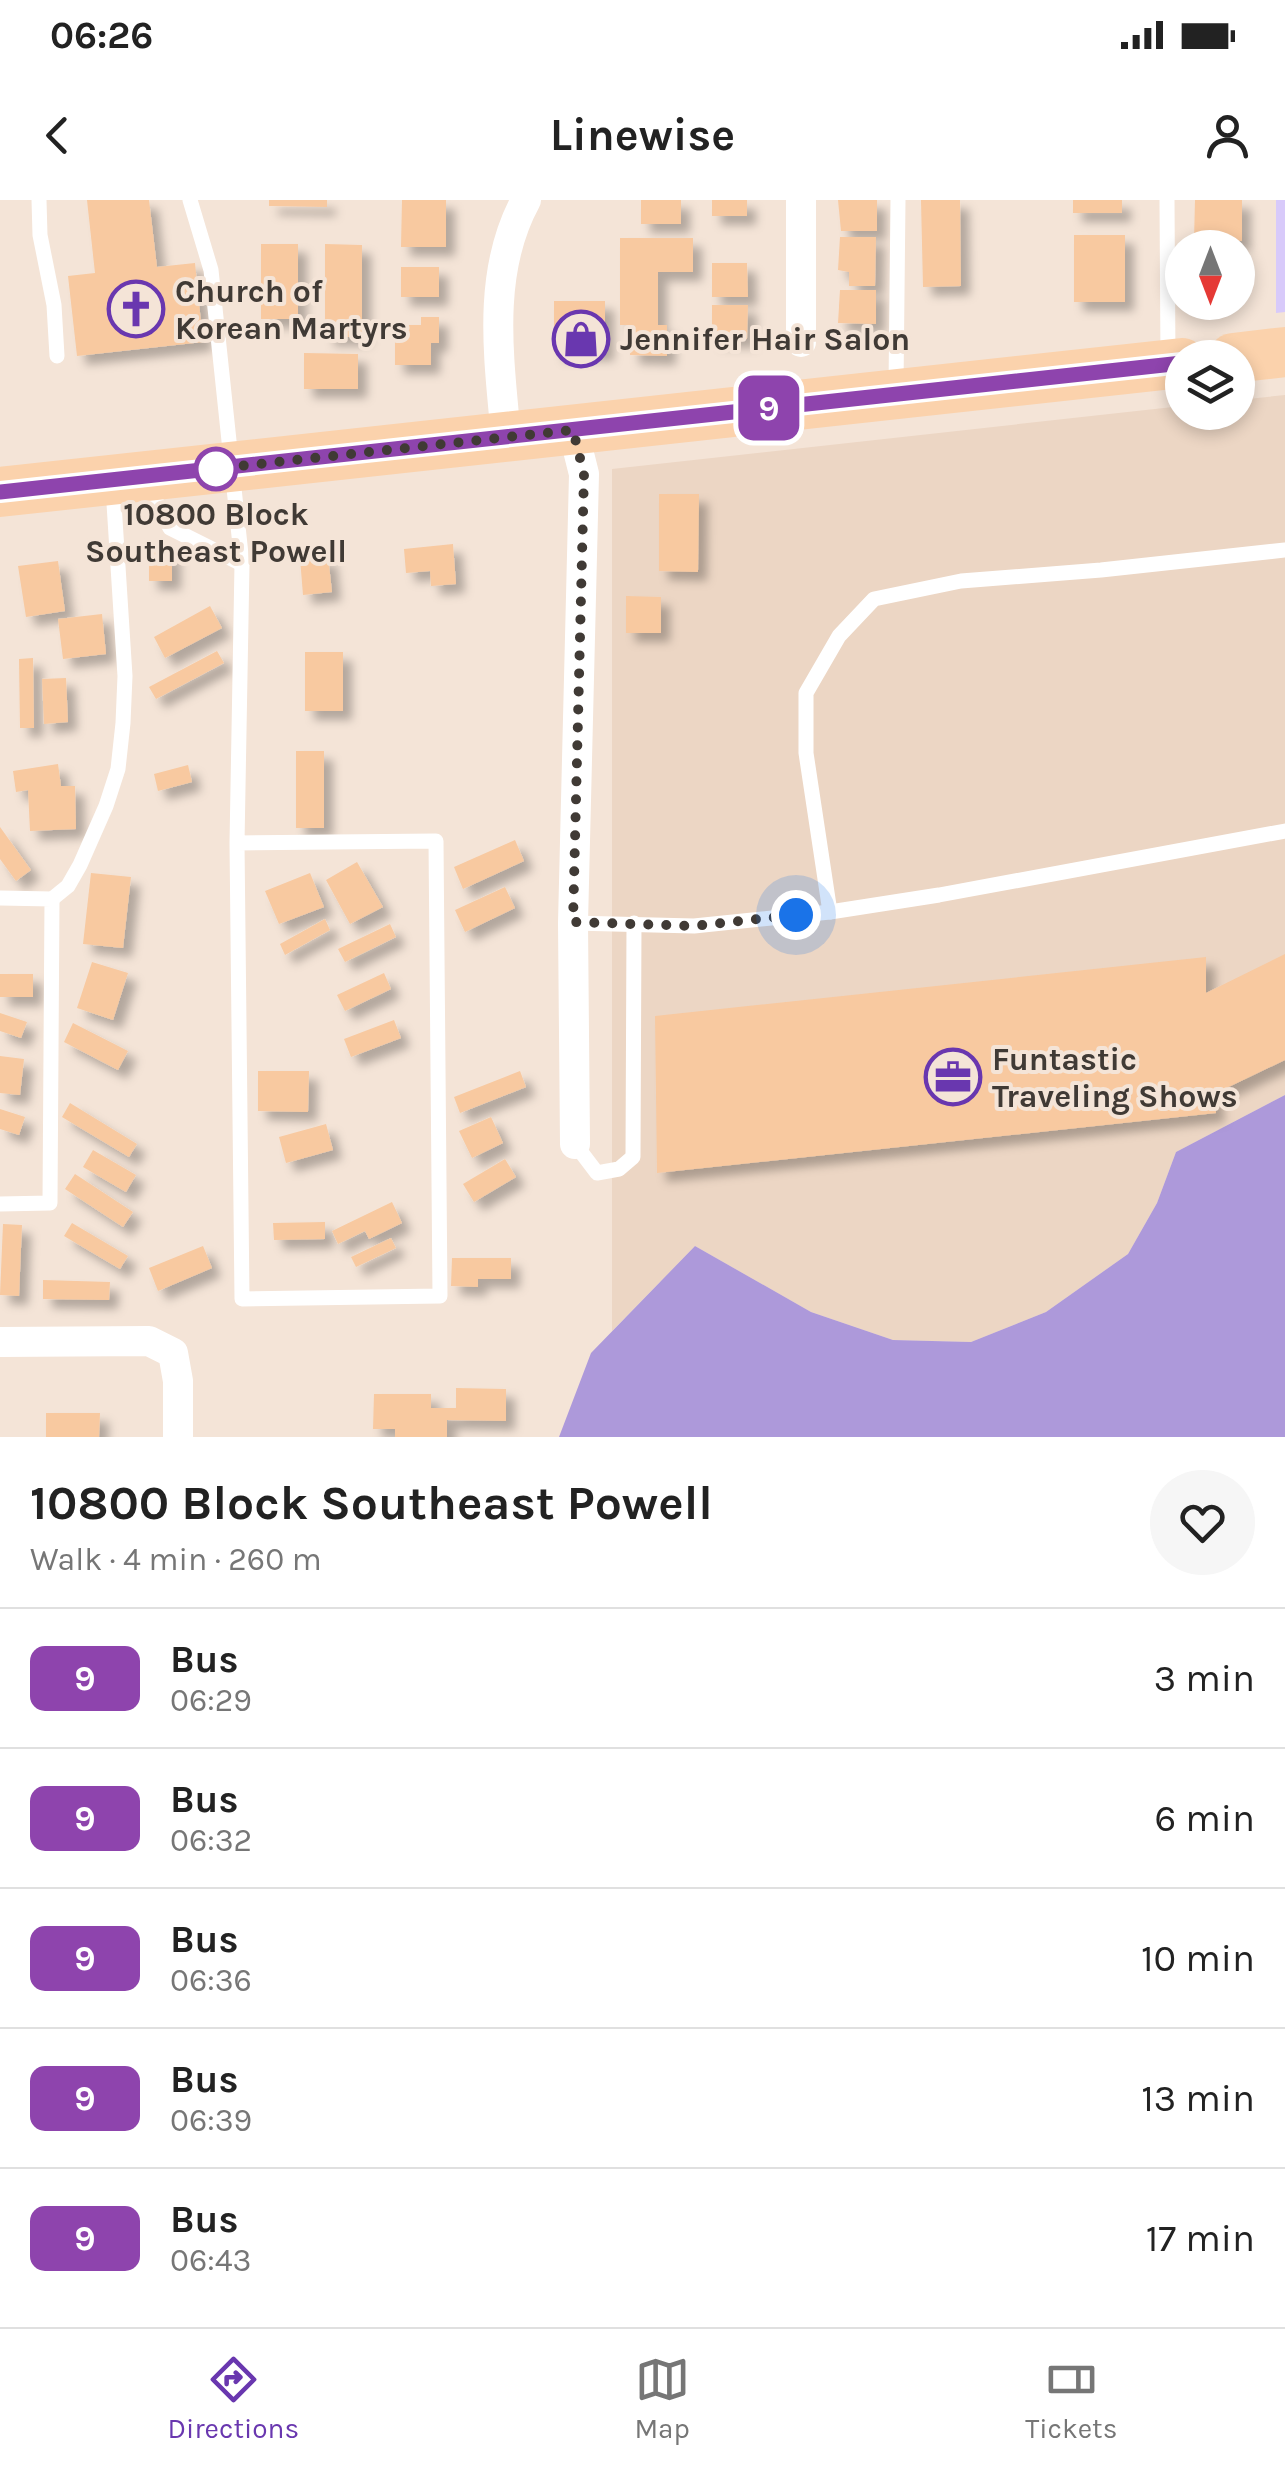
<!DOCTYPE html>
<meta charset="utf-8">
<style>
body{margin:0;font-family:Karla,sans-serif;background:#f6f6f6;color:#222;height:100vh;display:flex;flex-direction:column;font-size:38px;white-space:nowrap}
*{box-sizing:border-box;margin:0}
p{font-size:32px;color:#767676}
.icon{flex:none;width:55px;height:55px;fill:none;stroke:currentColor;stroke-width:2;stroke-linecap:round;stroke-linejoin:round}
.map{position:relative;height:1237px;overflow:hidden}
.side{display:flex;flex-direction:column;background:#fff;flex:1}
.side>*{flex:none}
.badge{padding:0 20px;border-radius:15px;font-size:35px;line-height:65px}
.needle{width:65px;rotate:180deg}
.controls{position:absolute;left:1165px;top:30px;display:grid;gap:20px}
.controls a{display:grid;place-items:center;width:90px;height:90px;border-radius:50%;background:#fff;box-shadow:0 5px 15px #0003;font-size:50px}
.you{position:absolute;width:50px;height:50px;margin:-25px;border:8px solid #fff;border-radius:50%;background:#1a73e8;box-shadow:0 0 0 15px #1a73e833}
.map>.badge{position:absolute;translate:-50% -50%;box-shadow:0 0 0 5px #fff}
.round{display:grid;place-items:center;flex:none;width:105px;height:105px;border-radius:52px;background:#f6f6f6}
.overview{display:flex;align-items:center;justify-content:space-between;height:170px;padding:0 30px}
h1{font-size:48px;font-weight:700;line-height:75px}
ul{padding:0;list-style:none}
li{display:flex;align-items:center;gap:30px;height:140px;padding:0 30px;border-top:2px solid #e0e0e0}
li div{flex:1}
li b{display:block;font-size:38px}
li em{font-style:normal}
li .badge{min-width:110px;font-weight:700;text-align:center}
.status{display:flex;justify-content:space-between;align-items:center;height:70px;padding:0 50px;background:#fff;direction:ltr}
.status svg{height:28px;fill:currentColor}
header{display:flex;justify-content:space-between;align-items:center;height:130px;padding:0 30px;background:#fff;font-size:45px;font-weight:700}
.menu{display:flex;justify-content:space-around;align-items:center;height:140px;border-top:2px solid #e0e0e0;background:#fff;font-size:28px;color:#767676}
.menu a{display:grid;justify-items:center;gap:5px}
.menu .on{color:#6937af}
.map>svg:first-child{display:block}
.built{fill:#ecd6c4}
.green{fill:#d8cafa}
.forest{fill:#ad99da}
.building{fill:#f8c9a0;filter:url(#shadow)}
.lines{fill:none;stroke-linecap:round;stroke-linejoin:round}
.service{stroke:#fff;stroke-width:15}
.minor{stroke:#fff;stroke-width:30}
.primary{stroke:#fbd2ac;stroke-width:50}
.line-casing{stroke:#fff;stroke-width:22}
.line{stroke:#8e44ad;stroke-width:15}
.walk{stroke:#403a35;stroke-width:10;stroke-dasharray:0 18}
.stop-dot{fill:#fff;stroke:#8e44ad;stroke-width:5}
.labels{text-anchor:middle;stroke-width:8;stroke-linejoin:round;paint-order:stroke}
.poi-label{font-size:32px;font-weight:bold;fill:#403a35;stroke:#f4e4d7;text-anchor:start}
.stop-label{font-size:32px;font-weight:bold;fill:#403a35;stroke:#f4e4d7}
</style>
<div class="status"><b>06:26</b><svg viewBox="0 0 49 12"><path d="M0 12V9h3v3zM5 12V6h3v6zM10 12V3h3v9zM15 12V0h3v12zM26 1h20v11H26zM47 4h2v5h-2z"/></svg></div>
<header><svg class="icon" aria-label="back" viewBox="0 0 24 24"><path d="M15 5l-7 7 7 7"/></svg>Linewise<svg class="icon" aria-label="person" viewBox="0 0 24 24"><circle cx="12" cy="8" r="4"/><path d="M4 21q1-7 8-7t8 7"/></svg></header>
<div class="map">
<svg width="1285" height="1237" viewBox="0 0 1285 1237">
<defs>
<filter id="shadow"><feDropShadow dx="9" dy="9" stdDeviation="5" flood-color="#0004"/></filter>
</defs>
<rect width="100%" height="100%" fill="#f4e4d7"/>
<!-- built -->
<polygon class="built" points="1285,195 1285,895 1176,952 1157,1003 1128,1054 1046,1112 971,1142 893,1140 811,1112 695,1046 612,1131 612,269 1182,206 1182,212 1238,212 1238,200"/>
<!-- green -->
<polygon class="green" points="1276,0 1285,0 1285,112 1276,113"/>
<!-- forest -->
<polygon class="forest" points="1285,895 1285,1237 559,1237 591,1153 695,1046 811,1112 893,1140 971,1142 1046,1112 1128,1054 1157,1003 1176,952"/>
<!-- building -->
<g class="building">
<polygon points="87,0 149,0 157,67 195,63 203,142 77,156 68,76 95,73"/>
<polygon points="269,0 327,0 327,7 269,6"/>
<polygon points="402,0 446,0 446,47 401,47"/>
<rect x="641" y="0" width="40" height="24"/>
<rect x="712" y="0" width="35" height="16"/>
<polygon points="838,0 877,0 877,31 841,31"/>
<polygon points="921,0 960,0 961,86 923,87"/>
<rect x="1073" y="0" width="49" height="13"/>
<polygon points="1195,0 1242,0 1242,41 1194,41"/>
<rect x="1074" y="35" width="51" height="67"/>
<polygon points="840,37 876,37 875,86 849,86 849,72 838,70"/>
<polygon points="620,38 693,38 693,72 658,72 658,125 667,125 667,156 630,155 630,125 620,125"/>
<rect x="261" y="44" width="37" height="75"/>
<polygon points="325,44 362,45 362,137 325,137"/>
<polygon points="712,63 747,63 748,97 712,97"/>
<rect x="401" y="67" width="38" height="30"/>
<polygon points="840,90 876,90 876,124 838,123"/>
<rect x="554" y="101" width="51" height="51"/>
<polygon points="712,105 748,105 747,139 712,139"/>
<polygon points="421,117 439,117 439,143 431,143 431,165 395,165 395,125 421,125"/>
<polygon points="304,153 358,154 358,189 304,189"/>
<polygon points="659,294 699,294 698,372 659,371"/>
<polygon points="453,344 456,384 431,386 430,371 406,373 404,349"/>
<rect x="149" y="351" width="23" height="30"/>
<polygon points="328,356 332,392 303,395 300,358"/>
<polygon points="58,361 65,411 26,417 18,366"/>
<polygon points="626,396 661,397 661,433 626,433"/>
<polygon points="210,406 222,428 165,458 154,437"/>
<polygon points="102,414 106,454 63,459 58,419"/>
<polygon points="217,451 224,463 156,499 149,487"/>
<rect x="305" y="452" width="38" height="59"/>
<polygon points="33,458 34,528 20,528 19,459"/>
<polygon points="66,478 68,522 44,524 42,479"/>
<rect x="296" y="551" width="28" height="77"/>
<polygon points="58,564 61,586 75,586 76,629 30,631 28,590 16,592 13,571"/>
<polygon points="188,565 192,582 158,591 154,574"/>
<polygon points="0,627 31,670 16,681 0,659"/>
<polygon points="515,640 524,661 463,689 454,667"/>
<polygon points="357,662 383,707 350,724 326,680"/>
<polygon points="91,673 131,677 123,748 83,744"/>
<polygon points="310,673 324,707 279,724 265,691"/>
<polygon points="505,687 515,708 465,732 455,710"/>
<polygon points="325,719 330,730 285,755 280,744"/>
<polygon points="390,724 396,737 345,762 338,749"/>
<polygon points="1285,754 1285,860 1214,894 1216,913 657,973 655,816 1206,757 1206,793"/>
<polygon points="92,762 128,773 113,820 77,808"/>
<polygon points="384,773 391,789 345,811 337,795"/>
<rect x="0" y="774" width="33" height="23"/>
<polygon points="0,813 27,822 21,838 0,831"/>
<polygon points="394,820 401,838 351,857 344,839"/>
<polygon points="73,823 128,851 118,870 64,842"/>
<polygon points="0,856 24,859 20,895 0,893"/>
<polygon points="258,871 309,871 308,912 258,911"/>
<polygon points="520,871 526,887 460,913 454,897"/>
<polygon points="70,903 137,944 129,957 62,917"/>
<polygon points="0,909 25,917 19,935 0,929"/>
<polygon points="491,917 503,943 472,958 459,931"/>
<polygon points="326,924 333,950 286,963 279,937"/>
<polygon points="93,950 136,975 126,992 83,967"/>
<polygon points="505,959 516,977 474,1002 463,984"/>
<polygon points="75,974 133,1012 123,1027 65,989"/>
<polygon points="392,1002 402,1023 369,1039 365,1031 338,1044 332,1031"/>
<polygon points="325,1022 325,1039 274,1040 273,1023"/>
<polygon points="72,1023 128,1056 120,1069 64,1036"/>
<polygon points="3,1024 22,1025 19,1096 0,1095"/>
<polygon points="391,1038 396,1048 356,1067 351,1057"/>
<polygon points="203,1046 212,1068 158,1091 149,1068"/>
<polygon points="452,1058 511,1058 511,1079 478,1079 478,1087 451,1086"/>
<polygon points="43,1080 110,1082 109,1100 43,1099"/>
<polygon points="456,1188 506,1189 506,1221 447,1220 447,1237 395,1237 395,1229 373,1229 374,1194 431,1194 431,1208 456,1208"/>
<polygon points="46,1213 100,1213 99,1237 46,1237"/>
</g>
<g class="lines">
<!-- service -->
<g class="service">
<polyline points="39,0 40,35 54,105 57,156"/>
<polyline points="190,0 211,70 242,364 237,643 242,1099 440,1096 436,641 237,643"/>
<polyline points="1167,0 1168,160"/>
<polyline points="896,186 898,0"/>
<polyline points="147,284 170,328 242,364"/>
<polyline points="0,698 52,699 50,1003 0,1004"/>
<polyline points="52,699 68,686 80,665 106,606 118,569 123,523 125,476 113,288"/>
<polyline points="830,712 806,553 806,493 839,436 874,399 961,381 1101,370 1285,350"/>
<polyline points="573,723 694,726 830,712 939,695 1285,631"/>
<polyline points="575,944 597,973 619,969 633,957 634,723"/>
</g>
<!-- minor -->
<g class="minor">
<polyline points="801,0 801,142"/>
<polyline points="573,230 584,274 573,723 575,944"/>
<path d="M506,237C499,158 486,73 526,0"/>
<polyline points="0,1142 149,1141 173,1153 178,1181 178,1237"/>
</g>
<!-- primary -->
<g class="primary">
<polyline points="1233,158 1285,152"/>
<polyline points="0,292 1182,163"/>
</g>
</g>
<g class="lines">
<!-- line casing -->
<g class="line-casing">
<polyline id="line" points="0,292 1182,163"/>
</g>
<!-- line -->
<use href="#line" class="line"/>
<!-- walk -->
<polyline class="walk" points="216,269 203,270 573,230 584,274 573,722 694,726 796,715"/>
</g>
<!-- icons -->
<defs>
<g id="church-ring" transform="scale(2.875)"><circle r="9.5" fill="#f4e4d7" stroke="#6937af" stroke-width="1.5"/><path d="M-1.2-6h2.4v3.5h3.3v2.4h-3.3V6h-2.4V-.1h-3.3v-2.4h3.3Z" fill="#6937af"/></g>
<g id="shop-ring" transform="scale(2.875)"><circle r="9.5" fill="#f4e4d7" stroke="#6937af" stroke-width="1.5"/><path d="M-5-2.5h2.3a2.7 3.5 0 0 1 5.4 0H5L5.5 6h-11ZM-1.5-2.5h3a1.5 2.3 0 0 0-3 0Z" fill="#6937af"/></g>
<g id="office-ring" transform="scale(2.875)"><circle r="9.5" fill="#f4e4d7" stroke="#6937af" stroke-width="1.5"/><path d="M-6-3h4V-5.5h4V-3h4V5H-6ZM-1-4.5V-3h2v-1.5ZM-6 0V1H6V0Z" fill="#6937af"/></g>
</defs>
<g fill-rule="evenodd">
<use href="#church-ring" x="136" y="109"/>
<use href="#shop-ring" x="581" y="139"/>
<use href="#office-ring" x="953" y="877"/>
</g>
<!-- markers -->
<circle class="stop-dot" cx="216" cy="269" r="20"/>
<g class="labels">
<!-- poi labels -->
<g class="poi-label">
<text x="175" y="102">Church of<tspan x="175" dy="37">Korean Martyrs</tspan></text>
<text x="620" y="150">Jennifer Hair Salon</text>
<text x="992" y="870">Funtastic<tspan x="992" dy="37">Traveling Shows</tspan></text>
</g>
<!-- stop labels -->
<g class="stop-label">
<text x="216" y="325">10800 Block<tspan x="216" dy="37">Southeast Powell</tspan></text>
</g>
</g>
</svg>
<div class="controls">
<a><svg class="needle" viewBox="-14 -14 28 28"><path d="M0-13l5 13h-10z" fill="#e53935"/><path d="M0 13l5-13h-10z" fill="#767676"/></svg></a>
<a><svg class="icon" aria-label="layers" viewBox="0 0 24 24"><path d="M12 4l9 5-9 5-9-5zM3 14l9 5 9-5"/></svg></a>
</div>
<div class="you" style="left:796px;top:715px"></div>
<b class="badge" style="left:769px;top:208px;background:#8e44ad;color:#fff">9</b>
</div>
<section class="side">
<div class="overview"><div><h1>10800 Block Southeast Powell</h1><p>Walk · 4 min · 260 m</p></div><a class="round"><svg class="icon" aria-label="heart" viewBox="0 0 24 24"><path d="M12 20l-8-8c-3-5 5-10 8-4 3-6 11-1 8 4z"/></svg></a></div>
<ul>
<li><span class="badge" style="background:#8e44ad;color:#fff">9</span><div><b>Bus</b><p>06:29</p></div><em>3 min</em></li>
<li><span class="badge" style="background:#8e44ad;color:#fff">9</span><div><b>Bus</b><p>06:32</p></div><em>6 min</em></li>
<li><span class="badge" style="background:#8e44ad;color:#fff">9</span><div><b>Bus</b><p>06:36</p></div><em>10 min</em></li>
<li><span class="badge" style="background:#8e44ad;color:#fff">9</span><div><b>Bus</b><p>06:39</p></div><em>13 min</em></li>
<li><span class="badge" style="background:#8e44ad;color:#fff">9</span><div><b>Bus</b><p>06:43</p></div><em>17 min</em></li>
</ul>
</section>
<nav class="menu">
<a class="on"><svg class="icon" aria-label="directions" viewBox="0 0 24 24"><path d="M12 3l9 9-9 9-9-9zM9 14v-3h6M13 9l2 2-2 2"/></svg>Directions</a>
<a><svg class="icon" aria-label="map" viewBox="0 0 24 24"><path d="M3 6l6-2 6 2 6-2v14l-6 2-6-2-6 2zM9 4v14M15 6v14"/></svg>Map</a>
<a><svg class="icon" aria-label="tickets" viewBox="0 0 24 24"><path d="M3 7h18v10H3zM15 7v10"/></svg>Tickets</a>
</nav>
